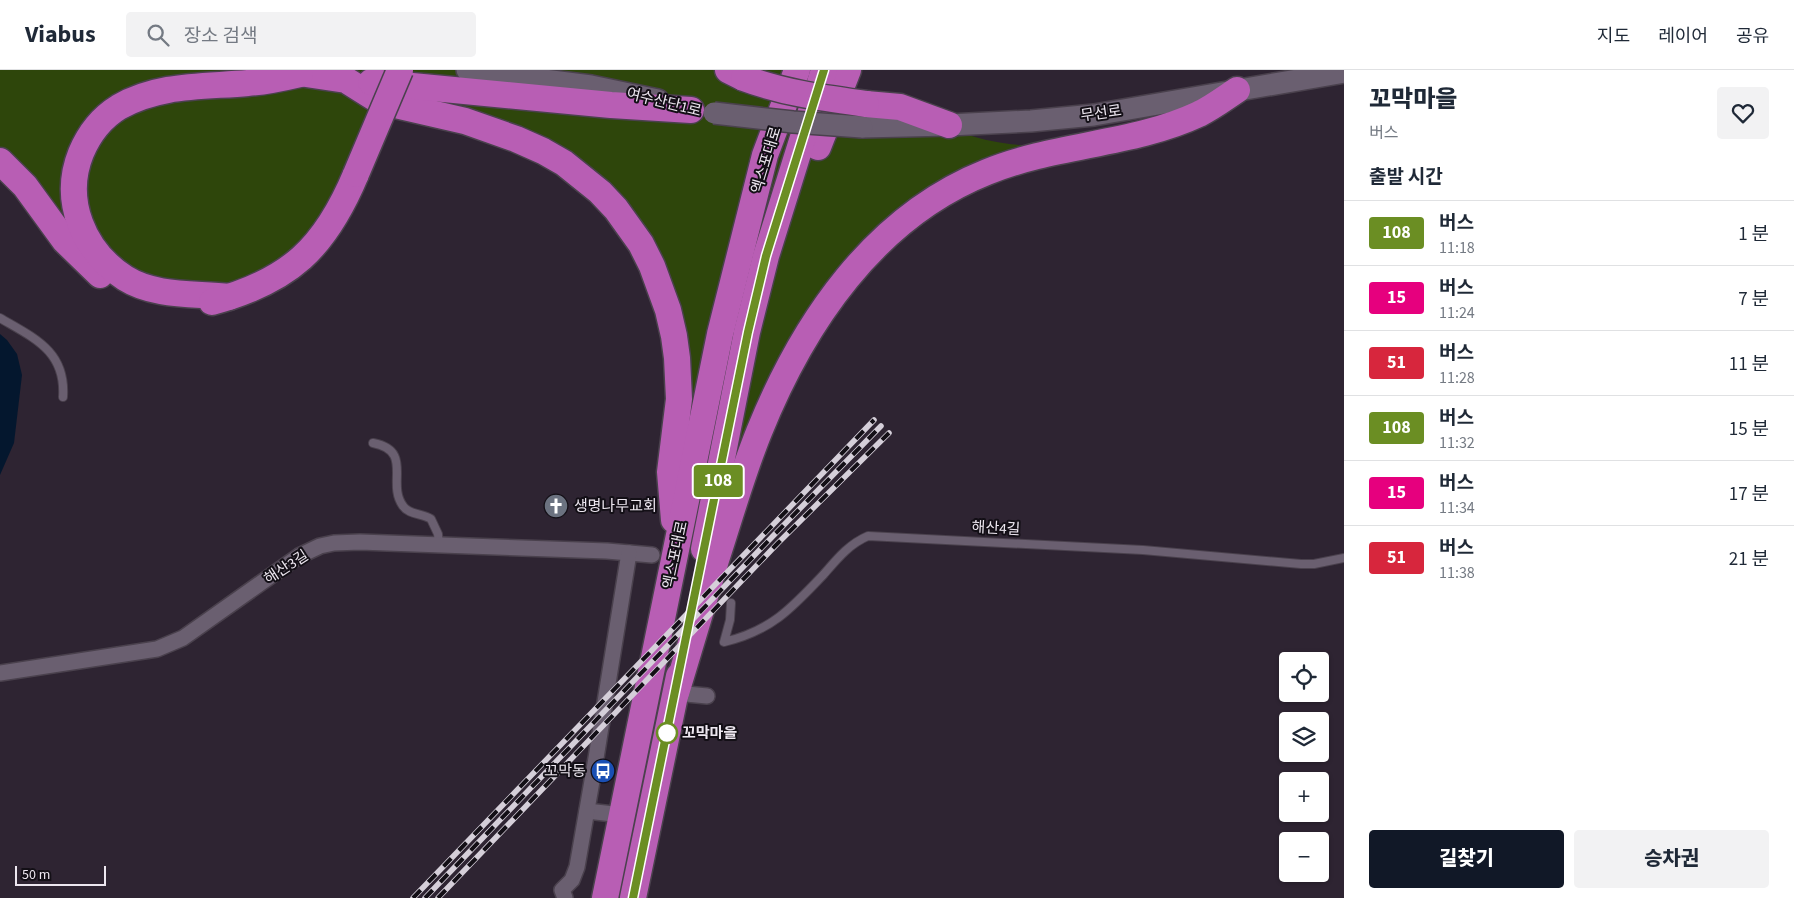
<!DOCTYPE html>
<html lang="ko">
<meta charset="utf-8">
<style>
body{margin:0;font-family:"Source Sans 3","Noto Sans KR",sans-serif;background:#f2f2f3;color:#1f2937;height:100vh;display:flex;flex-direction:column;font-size:19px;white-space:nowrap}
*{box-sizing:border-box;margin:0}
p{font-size:16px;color:#747a83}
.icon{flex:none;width:28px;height:28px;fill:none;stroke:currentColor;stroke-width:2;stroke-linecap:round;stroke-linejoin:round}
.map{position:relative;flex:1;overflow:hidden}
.sheet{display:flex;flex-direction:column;background:#fff;width:450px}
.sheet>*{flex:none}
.badge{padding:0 10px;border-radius:4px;font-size:18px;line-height:32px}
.buttons{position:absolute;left:1279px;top:582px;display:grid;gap:10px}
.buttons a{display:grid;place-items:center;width:50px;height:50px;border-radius:5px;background:#fff;box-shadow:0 1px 4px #0004;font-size:25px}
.scale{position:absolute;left:15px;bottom:12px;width:91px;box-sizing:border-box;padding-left:5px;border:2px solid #ede7f0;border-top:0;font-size:14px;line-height:18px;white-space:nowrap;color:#ede7f0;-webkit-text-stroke:4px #130f16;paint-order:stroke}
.map>.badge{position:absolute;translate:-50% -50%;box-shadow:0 0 0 2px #fff}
h2{padding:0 25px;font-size:19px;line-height:45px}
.round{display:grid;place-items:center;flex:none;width:52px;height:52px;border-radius:5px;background:#f2f2f3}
.summary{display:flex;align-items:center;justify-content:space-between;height:85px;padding:0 25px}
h1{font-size:24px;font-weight:800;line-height:38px}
.cta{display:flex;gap:10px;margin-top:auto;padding:10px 25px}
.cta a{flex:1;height:58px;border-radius:5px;background:#111827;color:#fff;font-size:20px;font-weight:800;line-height:58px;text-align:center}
.cta a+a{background:#f2f2f3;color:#1f2937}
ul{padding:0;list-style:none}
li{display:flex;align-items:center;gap:15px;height:65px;padding:0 25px;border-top:1px solid #e0e1e3}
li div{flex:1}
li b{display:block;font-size:19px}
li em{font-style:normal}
li .badge{min-width:55px;font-weight:700;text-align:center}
header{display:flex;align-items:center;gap:30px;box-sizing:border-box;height:70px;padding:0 25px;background:#fff;border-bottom:1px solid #e0e1e3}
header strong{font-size:24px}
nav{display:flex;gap:28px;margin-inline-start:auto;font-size:18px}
.search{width:350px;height:45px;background:#f2f2f3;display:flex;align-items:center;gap:12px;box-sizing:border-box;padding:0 18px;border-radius:5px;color:#747a83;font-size:19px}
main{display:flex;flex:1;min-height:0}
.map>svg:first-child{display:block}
.green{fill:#2e460b}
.water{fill:#04172e}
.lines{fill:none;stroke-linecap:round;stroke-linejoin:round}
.lane-casing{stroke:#4a414d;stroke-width:10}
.street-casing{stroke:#4a414d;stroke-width:18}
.secondary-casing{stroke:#4a414d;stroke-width:24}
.highway-casing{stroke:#4a414d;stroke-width:29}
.lane{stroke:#6a5f70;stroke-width:8}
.street{stroke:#6a5f70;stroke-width:15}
.secondary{stroke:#6a5f70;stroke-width:21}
.highway{stroke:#b85eb4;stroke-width:26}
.rail-casing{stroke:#d5cfd9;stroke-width:5.5}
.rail{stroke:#130f16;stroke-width:4;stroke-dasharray:11;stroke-linecap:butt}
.secondary-bridge-casing{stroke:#4a414d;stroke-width:24;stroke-linecap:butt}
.highway-bridge-casing{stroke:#4a414d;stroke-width:29;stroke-linecap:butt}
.secondary-bridge{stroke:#6a5f70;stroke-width:21}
.highway-bridge{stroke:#b85eb4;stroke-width:26}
.line-casing{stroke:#fff;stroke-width:11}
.line{stroke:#6b8e23;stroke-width:8}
.stop-dot{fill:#fff;stroke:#6b8e23;stroke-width:2.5}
.labels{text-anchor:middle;stroke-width:4;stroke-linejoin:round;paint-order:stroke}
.street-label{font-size:15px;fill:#ede7f0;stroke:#130f16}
.poi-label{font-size:15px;fill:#ede7f0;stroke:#130f16;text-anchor:start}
.stop-label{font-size:15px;font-weight:bold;fill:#ede7f0;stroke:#130f16;text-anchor:start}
</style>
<header>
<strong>Viabus</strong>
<div class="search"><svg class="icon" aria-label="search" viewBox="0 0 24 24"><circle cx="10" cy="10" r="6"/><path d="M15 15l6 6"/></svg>장소 검색</div>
<nav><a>지도</a><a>레이어</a><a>공유</a></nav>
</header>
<main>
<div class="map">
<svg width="1344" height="828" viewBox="0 0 1344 828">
<rect width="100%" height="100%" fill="#2e2432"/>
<!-- green -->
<path class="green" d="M0,0H848L828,55L966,64C989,72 1011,75 1036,76L860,191L736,424L671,415L662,222L583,107L387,33L356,104L285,202L154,230L0,91Z"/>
<!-- water -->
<polygon class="water" points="0,264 7,270 17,284 22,305 14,373 0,405"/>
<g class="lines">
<!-- lane casing -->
<g class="lane-casing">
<g id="lane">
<path d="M0,248C34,268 66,281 63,327"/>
<path d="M373,373C414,381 386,413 403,436C409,445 422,443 431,449L438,464L439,475"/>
<path d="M731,533L730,550L724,572C771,561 792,538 824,504C837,489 849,474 868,466L1143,480L1301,494H1314L1344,488"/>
</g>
</g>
<!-- street casing -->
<g class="street-casing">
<g id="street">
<polyline points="0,603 157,579 183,568 299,486 320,476 334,473 360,472 607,481 652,485"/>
<polyline points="676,623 707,626"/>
<polyline points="587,741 622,745"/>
<polyline points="565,828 562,820 572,810 577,797 596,688 629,483"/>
</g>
</g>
<!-- secondary casing -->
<g class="secondary-casing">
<g id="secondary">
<polyline points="467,0 591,16 658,30"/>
<polyline points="862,57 949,55 1031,51 1094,45 1344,2"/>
</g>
</g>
<!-- highway casing -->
<g class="highway-casing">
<g id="highway">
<polyline points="279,0 346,10 373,27 387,33 465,51 516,69 543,81 564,93 600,122 616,139 641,174 652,196 668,240 674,266 677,288 679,329 670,402 674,450"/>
<polyline points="728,0 744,8"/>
<polyline points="371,12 611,35 691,40"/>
<polyline points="866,34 900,37 949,55"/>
<polyline points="818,77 848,0"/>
<polyline points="0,91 25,116 65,171 100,205"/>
<path d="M229,227C195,223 155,227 125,208C83,181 62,130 81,83C89,64 101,48 119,37C159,14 203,17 248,13C265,12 283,8 300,4"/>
<path d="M212,232C290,211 325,178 356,104"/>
<polyline points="704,479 747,262 766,186 824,0"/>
<path d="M676,623C689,579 703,534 716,490C730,447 742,404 759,362C803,253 874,147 987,102C1055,74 1133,75 1199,44C1213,37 1225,28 1237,20"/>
<polyline points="605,828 720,264 765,85 797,0"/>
<polyline points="633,828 679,606"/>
</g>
</g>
<!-- lane -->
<use href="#lane" class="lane"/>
<!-- street -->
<use href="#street" class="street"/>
<!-- secondary -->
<use href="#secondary" class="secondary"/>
<!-- highway -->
<use href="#highway" class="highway"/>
<!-- rail casing -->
<g class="rail-casing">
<g id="rail">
<polyline points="413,828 874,350"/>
<polyline points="425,828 772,467 881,356"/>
<polyline points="438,828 778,473 889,363"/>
</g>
</g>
<!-- rail -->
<use href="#rail" class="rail"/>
<!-- secondary-bridge casing -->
<g class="secondary-bridge-casing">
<polyline id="secondary-bridge" points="714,43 793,52 862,57"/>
</g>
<!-- highway-bridge casing -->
<g class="highway-bridge-casing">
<g id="highway-bridge">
<path d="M744,8C784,23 823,28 866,34"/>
<polyline points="356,104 400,0"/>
</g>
</g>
<!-- secondary-bridge -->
<use href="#secondary-bridge" class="secondary-bridge"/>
<!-- highway-bridge -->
<use href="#highway-bridge" class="highway-bridge"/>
</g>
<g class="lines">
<!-- line casing -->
<g class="line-casing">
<polyline id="line" points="633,828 748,262 766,186 824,0"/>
</g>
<!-- line -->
<use href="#line" class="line"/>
</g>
<!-- icons -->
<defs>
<g id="church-disc" transform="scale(1.25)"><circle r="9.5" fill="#6b7280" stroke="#130f16"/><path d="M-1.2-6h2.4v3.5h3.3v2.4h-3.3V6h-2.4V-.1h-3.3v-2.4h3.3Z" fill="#fff"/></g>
<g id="bus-disc" transform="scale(1.25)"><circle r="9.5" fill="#1a4fb4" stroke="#130f16"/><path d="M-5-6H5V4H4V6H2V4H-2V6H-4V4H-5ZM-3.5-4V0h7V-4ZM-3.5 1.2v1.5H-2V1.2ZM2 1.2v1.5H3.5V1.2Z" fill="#fff"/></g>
</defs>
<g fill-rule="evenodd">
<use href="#church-disc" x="556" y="436"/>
<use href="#bus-disc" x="603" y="701"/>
</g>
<!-- markers -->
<circle class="stop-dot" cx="667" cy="663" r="10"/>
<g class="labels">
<!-- street labels -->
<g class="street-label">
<text transform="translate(664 32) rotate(14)" y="5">여수산단1로</text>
<text transform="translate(1101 43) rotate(-8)" y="5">무선로</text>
<text transform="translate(766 90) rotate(-73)" y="5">엑스포대로</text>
<text transform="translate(996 458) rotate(3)" y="5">해산4길</text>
<text transform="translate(675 485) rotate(-78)" y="5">엑스포대로</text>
<text transform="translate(286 497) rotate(-33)" y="5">해산3길</text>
</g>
<!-- poi labels -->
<g class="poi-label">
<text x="574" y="441">생명나무교회</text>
<text x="586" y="706" text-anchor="end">꼬막동</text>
</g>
<!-- stop labels -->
<g class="stop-label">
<text x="682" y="668">꼬막마을</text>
</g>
</g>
</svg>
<div class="buttons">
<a><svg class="icon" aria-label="locate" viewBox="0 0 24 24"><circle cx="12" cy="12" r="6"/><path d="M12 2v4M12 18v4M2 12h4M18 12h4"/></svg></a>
<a><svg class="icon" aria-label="layers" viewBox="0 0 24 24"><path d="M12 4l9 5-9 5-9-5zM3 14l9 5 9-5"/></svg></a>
<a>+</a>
<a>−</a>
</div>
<div class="scale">50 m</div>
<b class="badge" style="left:718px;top:411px;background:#6b8e23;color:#fff">108</b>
</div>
<section class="sheet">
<div class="summary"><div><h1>꼬막마을</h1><p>버스</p></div><a class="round"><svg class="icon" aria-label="heart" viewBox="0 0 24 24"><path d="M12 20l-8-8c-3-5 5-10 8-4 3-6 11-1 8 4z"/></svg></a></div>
<h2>출발 시간</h2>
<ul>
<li><span class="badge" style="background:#6b8e23;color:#fff">108</span><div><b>버스</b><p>11:18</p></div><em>1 분</em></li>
<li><span class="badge" style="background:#e6007e;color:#fff">15</span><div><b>버스</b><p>11:24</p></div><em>7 분</em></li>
<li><span class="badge" style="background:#d7263d;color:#fff">51</span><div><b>버스</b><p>11:28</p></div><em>11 분</em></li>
<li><span class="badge" style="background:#6b8e23;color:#fff">108</span><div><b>버스</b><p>11:32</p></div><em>15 분</em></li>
<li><span class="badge" style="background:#e6007e;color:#fff">15</span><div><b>버스</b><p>11:34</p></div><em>17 분</em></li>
<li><span class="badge" style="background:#d7263d;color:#fff">51</span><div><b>버스</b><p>11:38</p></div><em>21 분</em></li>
</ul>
<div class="cta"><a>길찾기</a><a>승차권</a></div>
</section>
</main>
